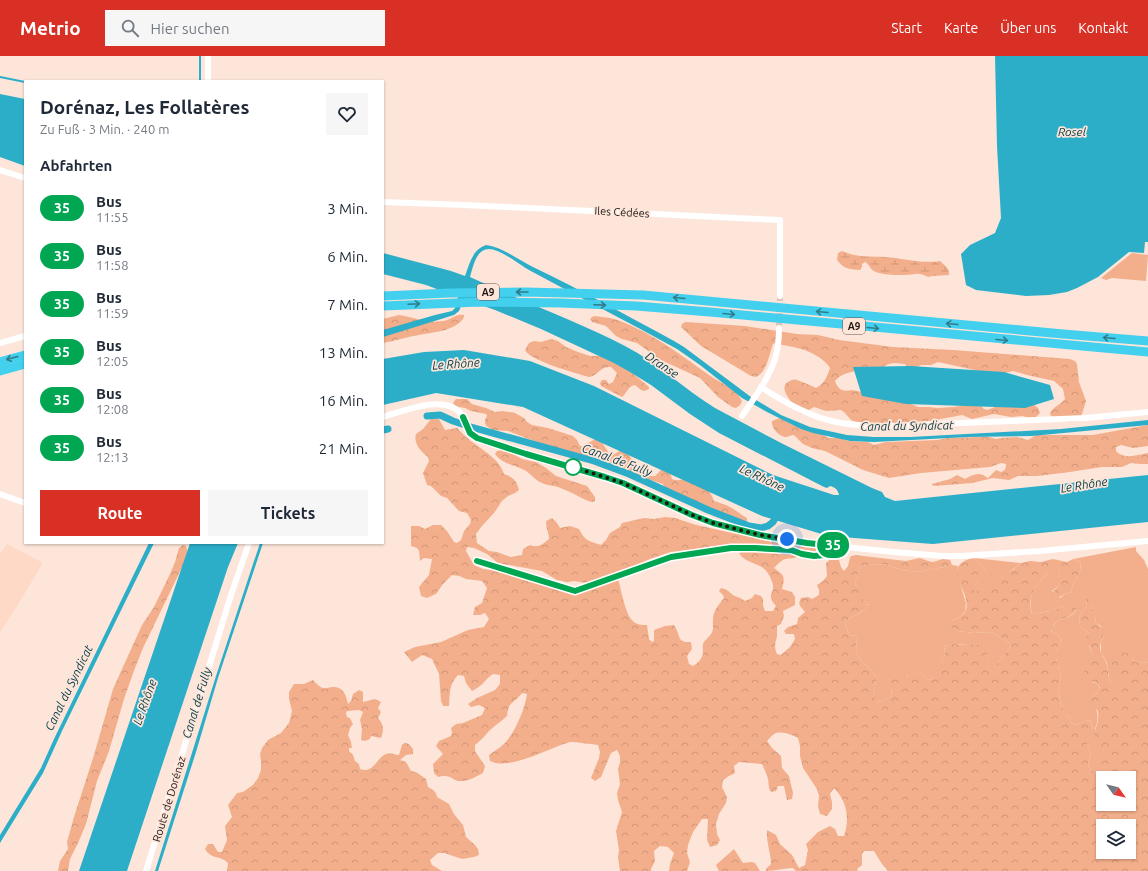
<!DOCTYPE html>
<html lang="de">
<meta charset="utf-8">
<style>
body{margin:0;font-family:Ubuntu,sans-serif;background:#f6f6f7;color:#1f2937;height:100vh;display:flex;flex-direction:column;font-size:15px;white-space:nowrap}
*{box-sizing:border-box;margin:0}
p{font-size:13px;color:#747a83}
.icon{flex:none;width:22px;height:22px;fill:none;stroke:currentColor;stroke-width:2;stroke-linecap:round;stroke-linejoin:round}
.map{position:relative;flex:1;overflow:hidden}
.sheet{position:absolute;left:24px;top:24px;width:360px;height:464px;display:flex;flex-direction:column;background:#fff;border-radius:0px;box-shadow:0 1px 3px #0004}
.sheet>*{flex:none}
.badge{padding:0 8px;border-radius:13px;font-size:14px;line-height:26px}
.needle{width:26px;rotate:124deg}
.buttons{position:absolute;left:1096px;top:715px;display:grid;gap:8px}
.buttons a{display:grid;place-items:center;width:40px;height:40px;border-radius:0px;background:#fff;box-shadow:0 1px 3px #0004;font-size:20px}
.you{position:absolute;width:20px;height:20px;margin:-10px;border:3px solid #fff;border-radius:50%;background:#1a73e8;box-shadow:0 0 0 6px #1a73e833}
.map>.badge{position:absolute;translate:-50% -50%;box-shadow:0 0 0 2px #fff}
h2{padding:0 16px;font-size:15px;line-height:36px}
.round{display:grid;place-items:center;flex:none;width:42px;height:42px;border-radius:0px;background:#f6f6f7}
.summary{display:flex;align-items:center;justify-content:space-between;height:68px;padding:0 16px}
h1{font-size:19px;font-weight:700;line-height:30px}
.button{display:flex;gap:8px;margin-top:auto;padding:8px 16px}
.button a{flex:1;height:46px;border-radius:0px;background:#d93025;color:#fff;font-size:16px;font-weight:700;line-height:46px;text-align:center}
.button a+a{background:#f6f6f7;color:#1f2937}
ul{padding:0;list-style:none}
li{display:flex;align-items:center;gap:12px;height:48px;padding:0 16px}
li div{flex:1}
li b{display:block;font-size:15px}
li em{font-style:normal}
li .badge{min-width:44px;font-weight:700;text-align:center}
header{display:flex;align-items:center;gap:24px;box-sizing:border-box;height:56px;padding:0 20px;background:#d93025;color:#fff}
header strong{font-size:19px}
nav{display:flex;gap:22px;margin-inline-start:auto;font-size:14px}
.search{width:280px;height:36px;background:#f6f6f7;display:flex;align-items:center;gap:10px;box-sizing:border-box;padding:0 14px;border-radius:0px;color:#747a83;font-size:15px}
.map>svg:first-child{display:block}
.built{fill:#fed9c6}
.grass{fill:#f3af8b}
.forest{fill:url(#forest-crowns);fill-rule:evenodd}
.wetland{fill:url(#wetland-marsh)}
.water{fill:#2caec9}
.lines{fill:none;stroke-linecap:round;stroke-linejoin:round}
.stream{stroke:#2caec9;stroke-width:2}
.canal{stroke:#2caec9;stroke-width:7}
.minor-tunnel{stroke:#dcc6bb;stroke-width:6;stroke-dasharray:6 3;stroke-linecap:butt}
.minor{stroke:#fff;stroke-width:6}
.highway{stroke:#42d0ee;stroke-width:9}
.oneway{stroke:#327c8a}
.line-casing{stroke:#fff;stroke-width:9}
.line{stroke:#00a651;stroke-width:6}
.walk{stroke:#1f1510;stroke-width:4;stroke-dasharray:0 7.2}
.stop-dot{fill:#fff;stroke:#00a651;stroke-width:2}
.labels{text-anchor:middle;stroke-width:3.5;stroke-linejoin:round;paint-order:stroke}
.shield{fill:#fde5d9;stroke:#62534c;stroke-width:1}
.shield-label{font-size:10px;font-weight:bold;fill:#1f1510}
.street-label{font-size:11px;fill:#1f1510;stroke:#fde5d9}
.water-label{font-size:12px;font-style:italic;fill:#07404b;stroke:#fde5d9}
</style>
<header>
<strong>Metrio</strong>
<div class="search"><svg class="icon" aria-label="search" viewBox="0 0 24 24"><circle cx="10" cy="10" r="6"/><path d="M15 15l6 6"/></svg>Hier suchen</div>
<nav><a>Start</a><a>Karte</a><a>Über uns</a><a>Kontakt</a></nav>
</header>
<div class="map">
<svg width="1148" height="815" viewBox="0 0 1148 815">
<defs>
<pattern id="forest-crowns" width="20" height="18" patternUnits="userSpaceOnUse"><rect width="20" height="18" fill="#f3af8b"/><path d="M2 6a3 3 0 1 1 6 0M12 15a3 3 0 1 1 6 0" fill="none" stroke="#d09677"/></pattern>
<pattern id="wetland-marsh" width="20" height="14" patternUnits="userSpaceOnUse"><rect width="20" height="14" fill="#f3af8b"/><path d="M1 5h8M5 5V1M11 12h8M15 12V8" fill="none" stroke="#d09677"/></pattern>
</defs>
<rect width="100%" height="100%" fill="#fde5d9"/>
<!-- built -->
<polygon class="built" points="7,488 43,507 14,555 0,576 0,498"/>
<!-- grass -->
<g class="grass">
<polygon points="1132,197 1148,199 1146,225 1112,222 1106,224 1101,222"/>
<path d="M1136,491V495L1144,504L1148,513V606L1142,607L1134,605L1133,601L1119,613V617L1118,619V625L1117,627H1111L1109,623L1107,607L1101,596V586L1104,580L1101,570L1096,567L1095,560L1091,553L1094,551L1086,544L1087,550C1079,560 1079,557 1080,570L1090,578L1089,590L1092,596L1084,603L1085,613L1092,626L1098,628L1100,633L1097,637L1092,641C1097,654 1100,660 1095,673L1104,694L1102,697L1097,701V715L1091,714L1088,709L1091,698L1087,688V683C1093,678 1094,671 1090,664C1084,665 1080,668 1074,669L1071,666L1069,661L1065,659V655L1061,649L1058,633L1060,626L1061,618L1056,603V595L1062,583L1057,578L1051,575C1053,572 1055,566 1059,564C1066,561 1074,561 1077,552L1064,550L1050,555L1032,558C1027,537 1036,530 1049,515H1058C1062,526 1062,528 1052,535L1060,542L1065,538L1071,536L1073,528L1080,516L1081,506L1073,503Z"/>
<path d="M973,502L1021,507C1009,518 993,523 981,535H974V530L986,515L982,510Z"/>
<path d="M877,508L888,509L902,514L918,516L944,511L952,509L958,510L957,517L966,547L965,555L961,560L951,565L952,571L957,575L974,577L991,576L1009,587L1011,590L1004,598L998,607L992,610L987,601V593C972,589 960,587 944,590L945,599L941,606L942,619L933,622L930,624L924,621L919,615L908,616L907,624L894,623L891,632L892,640L883,645L876,646L873,638L877,623L872,615L862,606L856,597L857,580L849,579L845,567C850,559 865,558 870,548L867,549C862,543 860,537 858,530L855,528L860,510Z"/>
</g>
<!-- forest -->
<g class="forest">
<path d="M399,259C413,261 428,268 443,265C451,264 456,257 464,259V261C457,275 433,276 419,279C407,281 395,285 383,287V263Z"/>
<path d="M595,260C600,261 605,261 610,262C619,264 628,268 636,272C663,285 685,302 709,319C720,327 736,332 742,345L740,349L736,352L732,351L718,341L700,322L661,304L637,287L622,283L616,280L606,270L592,266L590,263L592,261Z"/>
<path d="M685,266L745,270L797,278L818,279L839,284L893,291L953,294L1070,303L1075,305L1077,308L1079,326L1086,345L1082,358L1078,365C1067,367 1060,365 1051,360L1050,357C1053,351 1060,349 1065,343L1063,333L1054,325L1027,319L1013,315L1005,317L984,316L938,306L931,309H921L910,314L905,308C901,308 898,307 895,307C890,307 884,310 880,312C865,315 845,313 835,325C838,334 843,336 852,334L902,344L918,351H929L937,352L954,351L971,348H979L984,353L987,354L995,351L1033,348L1038,352L1040,357L1035,362H1029L1023,360L1011,361L994,358L972,363L962,359L930,365L917,366L893,373L885,374L877,373L851,364L845,357L841,354L826,355L814,351L802,358L799,356C794,348 777,333 788,326C791,324 794,323 797,324C803,326 810,329 816,332C824,328 827,321 830,312C826,304 810,295 801,293C792,290 784,290 775,287L773,288C769,299 767,316 756,321L751,320L701,290L681,271L682,268Z"/>
<path d="M551,283L558,285L566,291L578,296L590,300H605L624,310L649,331V333L645,335L641,334L635,329C628,330 627,337 622,341L601,330L600,327L602,324H606L609,328L613,326L617,317L611,311C598,311 600,319 589,321C576,317 530,305 525,294L529,287L534,285L541,286Z"/>
<path d="M456,343H467L472,348L486,352L495,356L503,355L515,357L524,362L527,366L532,369L548,372L573,380L577,384L580,390H583L597,382C604,387 606,394 611,400L621,394L628,397L634,407L649,420H655L664,411L669,413L672,423C679,426 685,422 691,423C703,425 710,434 714,445C719,447 725,448 730,451C736,454 741,459 747,462V465L744,467H740L676,438C669,437 665,435 663,428L648,423L617,409L597,402L553,392L508,375L493,374L488,371L485,368V364L487,360L486,358L471,355L465,352L459,351L455,350L453,347Z"/>
<path d="M780,362L793,369L822,378L828,382H838L849,385L868,386L874,389L886,386L938,384L947,382L980,381H989L996,383L1001,382L1017,381L1028,384L1036,379H1093L1148,369V390L1133,392L1121,389L1116,391V395C1124,404 1137,399 1148,397V408H1140L1131,407L1122,411H1102L1070,416L1037,420H1018L1009,424L993,422L972,427L935,430L932,429V428L950,423L957,419L965,423C974,418 979,415 988,422L996,414L1001,416C1005,415 1006,412 1006,408L1001,407L990,411L921,417L889,422L863,414L825,395L812,392L803,388L794,379C791,379 789,380 787,381C779,381 771,372 772,365Z"/>
<path d="M431,363H439L445,374L457,372C460,375 463,378 466,381C478,392 499,401 504,418C513,421 517,425 519,434L515,437L508,440L502,445L494,457L482,470L476,478L477,487L489,495L497,496L508,500L511,501L522,499L523,493L530,489C538,492 542,489 549,483C549,477 546,472 546,465L552,462L557,467L560,472L570,470L579,473C585,485 589,485 601,489L606,484L610,477L620,471L622,467L644,462L654,463L665,461L675,462L696,469L768,485L806,490L830,494L825,497L780,490L736,488L724,489L689,494L671,496L650,503L616,519L599,525L586,527L574,525L568,526L557,524L542,515L498,507L487,498L474,492L467,491L466,495L474,509L483,513L534,519L547,525L555,531L585,535L618,522C621,533 625,557 632,564C636,569 642,569 647,569L649,583L652,586L654,585V574L665,570L674,569C681,579 676,587 691,586L692,593L687,600L689,608L693,610C698,607 703,602 703,596C703,592 702,589 704,586C707,582 712,579 713,573C713,568 712,560 715,555C717,550 721,546 724,542L723,539L719,535L721,532C727,533 728,535 733,539C736,541 740,541 745,545L752,542L755,538L761,540L763,543V549L765,555H773L776,550C773,547 770,543 771,539C771,537 773,535 773,533C774,528 770,520 767,516C760,506 745,508 739,497C747,491 782,495 794,496L797,501C793,503 790,502 786,503C781,504 778,508 774,512C785,520 785,520 782,533L792,536L795,541V549L783,555L784,560L781,568L777,570C777,574 777,578 777,581C775,587 774,592 777,598L781,599L790,591L795,583L794,578H786L784,575L788,571L797,568L798,562L805,556C801,550 797,550 801,542L808,541L812,543L819,539V534L817,529L823,525L827,520L826,507L833,501L839,504L841,511L844,515L848,510L850,501L855,499L906,505L920,502L928,505L933,506L943,503L950,504L952,509L944,511L918,516L902,514L888,509L877,508L860,510L855,528L862,533C861,540 863,544 867,549L871,548C865,557 849,560 845,567L849,579L857,580L856,597L862,606L872,615L877,623L873,638L877,646L883,645L892,640L891,632L888,626L894,623H907L908,616L911,611L919,615L924,621L930,624L933,622L941,619V606L945,599L944,590L954,588L961,589H981L987,593V601L992,609L998,607L1004,598L1011,590L1009,587L991,576L974,577L957,575L951,571V565C955,563 961,561 964,557C977,539 936,511 973,502L982,510L986,515L993,518L986,524H979L974,530V535H980L995,523L1014,513L1021,507L1030,505L1041,506L1053,503L1067,506L1073,503L1081,506L1080,516L1073,528L1071,536L1065,538L1052,545L1048,542C1056,529 1064,532 1058,515H1049C1037,529 1026,538 1032,558L1050,555L1064,550L1071,549L1077,552C1074,560 1066,561 1059,564C1055,566 1053,571 1051,575L1057,578L1062,583L1056,595V603L1061,618L1060,626L1058,633L1061,649L1065,655V659L1069,661L1071,666L1074,669C1080,668 1084,665 1090,664L1092,669L1093,677L1087,683V688L1091,698L1088,709L1091,714L1097,715C1097,711 1095,708 1095,705C1096,700 1101,698 1104,694L1100,688L1094,685C1093,675 1100,666 1098,656C1097,651 1092,650 1090,645L1092,641L1097,637L1100,632L1098,628L1086,623L1084,618L1085,613L1081,611L1079,607L1092,596L1086,582L1090,578L1080,570C1079,557 1079,560 1087,550L1086,544L1087,540H1091L1095,544L1099,545L1101,549L1097,551H1094L1091,553L1095,554L1097,557L1095,560L1096,567C1111,577 1101,580 1100,591C1100,597 1104,601 1106,606C1109,613 1107,621 1111,627H1117L1118,625V619L1119,617V613C1106,608 1108,596 1122,596C1125,596 1128,597 1132,598L1134,605L1142,607L1148,606V815H888L882,808L874,795H864L862,798V809L857,813L858,815H796L793,812C783,812 776,815 766,815V813L771,808C771,797 766,786 767,774L776,779L780,788L792,799L799,812L805,809L808,794L806,788L818,776L830,770L835,773L838,780H844C850,763 847,745 834,732L830,738L832,746V753L827,760L820,758L818,750L819,740L817,733L803,712L800,700V690L798,682C792,679 782,674 774,678C772,679 769,683 767,685L772,692L781,700L782,712L789,720L793,737L792,743L787,744L784,730H778L776,735L771,736C768,732 769,728 768,723C767,718 764,713 762,708L739,706L734,710L735,717L729,720L723,724L722,731L727,741L726,747L719,758L716,768L717,778L720,784L717,789L710,791L707,784L708,763H702L693,776L688,789L687,797L690,806L687,815H669L670,808L674,797L668,791L660,790L654,795L655,805L651,813V815H620L618,801L619,794L616,775L622,756L618,744L617,737L620,728L618,713L620,706V700L617,694L611,697L601,721L595,725L591,722L599,702L600,696L598,689C588,688 579,686 570,686C549,692 509,715 490,705L489,699C494,695 500,692 505,687C515,676 525,653 527,638L522,637C514,648 508,645 507,660C502,665 494,670 489,675C485,680 480,685 475,689V695L485,710L483,717C477,720 469,725 462,725C451,726 453,717 438,721L434,717L433,708L443,698L436,690L439,685L451,680L452,676L451,672L456,668L463,667L482,659L485,652L479,649L471,651L468,648L477,642L495,634L500,628V619L493,618C484,624 483,630 472,635L466,627L464,620L458,619C449,628 450,637 449,650H443L441,645L439,618L432,603L422,599L412,606L404,596L415,591L441,586L468,574L484,571L489,563L485,557L480,559H473L475,551L482,547L487,532L482,525L466,523L459,520L452,519L443,528L436,538L427,542L421,540L419,531L429,519L432,503L424,502L420,505L419,495L417,492L411,490V470H419L425,473L433,469H441L447,475L454,486L457,487L461,484L464,475L470,468L471,464L467,457L459,455L447,442L441,440L431,430L427,429L423,417L429,405L428,401C421,396 413,387 416,378L423,373ZM1103,722H1129V748H1103ZM1103,770H1129V796H1103Z"/>
<path d="M502,394L510,396L522,403L536,406L546,412L556,420L587,430L595,441V445L592,446L588,445C577,440 566,433 554,430C550,429 546,429 542,427C534,424 530,416 522,413C514,409 501,407 495,398L497,395Z"/>
<polygon points="183,489 186,490 188,497 187,501 143,592 135,612 124,643 109,695 97,725 86,768 78,787 70,803 68,815 58,815 60,805 68,793 67,786 74,761 94,699 113,633 142,569 154,551 170,518 175,506 179,492"/>
<path d="M313,624C316,627 319,631 323,632C326,633 329,631 333,631C344,631 346,639 348,648L351,645L353,638L359,634L363,636V646L375,643L381,646L378,652L381,656L378,662C384,669 384,674 381,682L371,680L370,683L365,685L361,684L362,673L360,664L363,656L359,654L347,655L346,657L347,661L350,662L353,668L350,672L348,679L351,686L352,692H349V695L353,699L355,705L359,708L360,713C374,718 376,702 386,698C390,696 394,699 399,699L402,689L405,687L409,688L413,693V698L406,699L400,704L406,706L411,715L416,716L426,723L428,731C433,734 436,735 437,741L449,748L454,758L463,769L466,781L475,789L478,793L479,799L474,801L462,803L444,797H438L430,804L432,809L442,815H227L228,807C219,798 213,805 205,793L208,788H213L218,796H222L227,784L225,770L232,761L228,749L237,737L243,736L253,729L258,722L261,714V705L260,698L262,692L268,684L281,677L289,667L292,655L289,643V636L294,628H304Z"/>
<polygon points="734,793 743,807 751,806 755,807 760,815 719,815 716,809"/>
</g>
<!-- wetland -->
<path class="wetland" d="M842,195C859,202 868,200 885,201C903,202 921,208 940,205C944,209 950,212 949,219L933,220L928,221C918,215 914,219 904,219C896,219 887,219 879,217C869,215 871,209 865,206L862,208V211L860,214C848,213 844,213 837,204L838,197Z"/>
<!-- water -->
<g class="water">
<polygon points="995,0 1148,0 1148,186 1145,186 1144,197 1129,196 1098,221 1077,232 1067,236 1049,239 1026,240 976,234 966,229 961,198 970,189 995,177 1001,162 997,90"/>
<polygon points="0,38 25,43 25,110 0,101"/>
<path d="M486,189C503,191 518,204 533,211C581,234 628,260 674,285L684,291L751,341L781,359L810,371L847,379L874,381H910L1061,373L1148,364V369L1032,380L968,381L874,386L850,385L813,377L801,373L767,356L742,342L700,309L677,293C628,266 579,241 529,214C520,209 500,193 489,193C476,193 473,211 470,221C521,245 575,264 625,290C658,307 684,333 715,352L783,388L872,432L882,436L885,441L895,445L1148,419V466L933,488L828,480L762,460L523,351L436,337L383,349V303L424,296L464,294L530,305L594,330L773,419L834,439H839C838,434 835,431 830,430L827,432L824,431L719,377L690,358L651,329L630,316L614,307L541,273L495,254L464,243L459,255L454,259L383,281V274L435,259L452,255L455,252L458,241L426,229L383,218V197L451,215L465,220C470,207 472,194 486,189Z"/>
<polygon points="911,310 1004,316 1050,329 1054,343 1025,352 906,348 862,340 853,311"/>
<polygon points="149,487 154,487 62,675 43,717 0,787 0,779 41,712 54,683"/>
<polygon points="190,487 238,487 228,511 127,815 79,815"/>
<polygon points="260,487 263,487 218,622 196,696 158,815 155,815 216,620"/>
</g>
<g class="lines">
<!-- stream -->
<g class="stream">
<polyline points="200,0 200,25"/>
<polyline points="0,21 25,26"/>
</g>
<!-- canal -->
<g class="canal">
<polyline points="427,360 440,359 453,365 471,371 594,405 629,418 708,454 749,470 761,472 768,470 773,466 779,456"/>
<polyline points="383,374 388,373"/>
</g>
<!-- minor-tunnel -->
<polyline class="minor-tunnel" points="779,272 780,240"/>
<!-- minor -->
<g class="minor">
<polyline points="208,0 208,25"/>
<polyline points="0,114 25,122"/>
<polyline points="383,146 464,149 780,164 780,240"/>
<polyline points="0,287 25,280"/>
<path d="M761,331C782,345 811,361 836,366C854,370 871,370 889,370L1086,362L1148,356"/>
<path d="M742,360C754,342 768,324 775,303C778,293 779,283 779,272"/>
<path d="M383,361C404,355 447,336 463,360C469,371 468,379 481,384L605,421L623,427L692,459L713,467L760,479L807,487L894,496L943,500H960L1040,495L1148,485"/>
<polyline points="0,438 25,447"/>
<polyline points="477,505 575,535 671,501 731,492 755,491 791,494 802,498 814,500 835,498 844,495 847,491"/>
<polyline points="146,815 231,539 249,487"/>
</g>
<!-- highway -->
<g class="highway">
<polyline points="383,240 450,237 526,236 643,239 1063,278 1148,285"/>
<polyline points="383,250 480,246 561,247 636,250 710,256 1148,296"/>
<polyline points="0,306 25,299"/>
<polyline points="0,315 25,308"/>
</g>
</g>
<!-- one-way arrows -->
<defs><path id="oneway-shaft" d="M-6 0H5M1.5-3L5.5 0L1.5 3" fill="none" stroke-width="1.6" stroke-linecap="round" stroke-linejoin="round"/></defs>
<g class="oneway">
<use href="#oneway-shaft" transform="translate(522 236) rotate(180)"/>
<use href="#oneway-shaft" transform="translate(679 242) rotate(-175)"/>
<use href="#oneway-shaft" transform="translate(414 248) rotate(-3)"/>
<use href="#oneway-shaft" transform="translate(600 249) rotate(2)"/>
<use href="#oneway-shaft" transform="translate(822 256) rotate(-175)"/>
<use href="#oneway-shaft" transform="translate(729 258) rotate(5)"/>
<use href="#oneway-shaft" transform="translate(952 268) rotate(-175)"/>
<use href="#oneway-shaft" transform="translate(873 272) rotate(5)"/>
<use href="#oneway-shaft" transform="translate(1109 282) rotate(-175)"/>
<use href="#oneway-shaft" transform="translate(1002 284) rotate(5)"/>
<use href="#oneway-shaft" transform="translate(12 302) rotate(165)"/>
</g>
<g class="lines">
<!-- line casing -->
<g class="line-casing">
<polyline id="line" points="463,361 470,377 477,382 526,398 605,421 623,427 692,459 713,467 760,479 807,487 847,491 844,496 835,498 814,500 802,498 791,494 755,492 731,492 671,501 575,535 477,505"/>
</g>
<!-- line -->
<use href="#line" class="line"/>
<!-- walk -->
<polyline class="walk" points="573,411 623,427 692,459 713,467 760,479 787,483"/>
</g>
<!-- markers -->
<circle class="stop-dot" cx="573" cy="411" r="8"/>
<g class="labels">
<!-- shield labels -->
<g class="shield">
<rect x="477" y="228" width="22" height="16" rx="3"/>
<rect x="843" y="262" width="22" height="16" rx="3"/>
</g>
<g class="shield-label">
<text x="488" y="240">A9</text>
<text x="854" y="274">A9</text>
</g>
<!-- street labels -->
<g class="street-label">
<text transform="translate(622 156) rotate(3)" y="4">Iles Cédées</text>
<text transform="translate(169 743) rotate(-73)" y="4">Route de Dorénaz</text>
</g>
<!-- water labels -->
<g class="water-label">
<text x="1072" y="80">Rosel</text>
<text transform="translate(456 308) rotate(-4)" y="4">Le Rhône</text>
<text transform="translate(662 309) rotate(34)" y="4">Dranse</text>
<text transform="translate(907 370) rotate(-1)" y="4">Canal du Syndicat</text>
<text transform="translate(617 404) rotate(20)" y="4">Canal de Fully</text>
<text transform="translate(762 422) rotate(25)" y="4">Le Rhône</text>
<text transform="translate(1084 429) rotate(-9)" y="4">Le Rhône</text>
<text transform="translate(69 632) rotate(-64)" y="4">Canal du Syndicat</text>
<text transform="translate(145 646) rotate(-70)" y="4">Le Rhône</text>
<text transform="translate(197 647) rotate(-73)" y="4">Canal de Fully</text>
</g>
</g>
</svg>
<div class="buttons">
<a><svg class="needle" viewBox="-14 -14 28 28"><path d="M0-13l5 13h-10z" fill="#e53935"/><path d="M0 13l5-13h-10z" fill="#747a83"/></svg></a>
<a><svg class="icon" aria-label="layers" viewBox="0 0 24 24"><path d="M12 4l9 5-9 5-9-5zM3 14l9 5 9-5"/></svg></a>
</div>
<div class="you" style="left:787px;top:483px"></div>
<b class="badge" style="left:833px;top:489px;background:#00a651;color:#fff">35</b>
<section class="sheet">
<div class="summary"><div><h1>Dorénaz, Les Follatères</h1><p>Zu Fuß · 3 Min. · 240 m</p></div><a class="round"><svg class="icon" aria-label="heart" viewBox="0 0 24 24"><path d="M12 20l-8-8c-3-5 5-10 8-4 3-6 11-1 8 4z"/></svg></a></div>
<h2>Abfahrten</h2>
<ul>
<li><span class="badge" style="background:#00a651;color:#fff">35</span><div><b>Bus</b><p>11:55</p></div><em>3 Min.</em></li>
<li><span class="badge" style="background:#00a651;color:#fff">35</span><div><b>Bus</b><p>11:58</p></div><em>6 Min.</em></li>
<li><span class="badge" style="background:#00a651;color:#fff">35</span><div><b>Bus</b><p>11:59</p></div><em>7 Min.</em></li>
<li><span class="badge" style="background:#00a651;color:#fff">35</span><div><b>Bus</b><p>12:05</p></div><em>13 Min.</em></li>
<li><span class="badge" style="background:#00a651;color:#fff">35</span><div><b>Bus</b><p>12:08</p></div><em>16 Min.</em></li>
<li><span class="badge" style="background:#00a651;color:#fff">35</span><div><b>Bus</b><p>12:13</p></div><em>21 Min.</em></li>
</ul>
<div class="button"><a>Route</a><a>Tickets</a></div>
</section>
</div>
